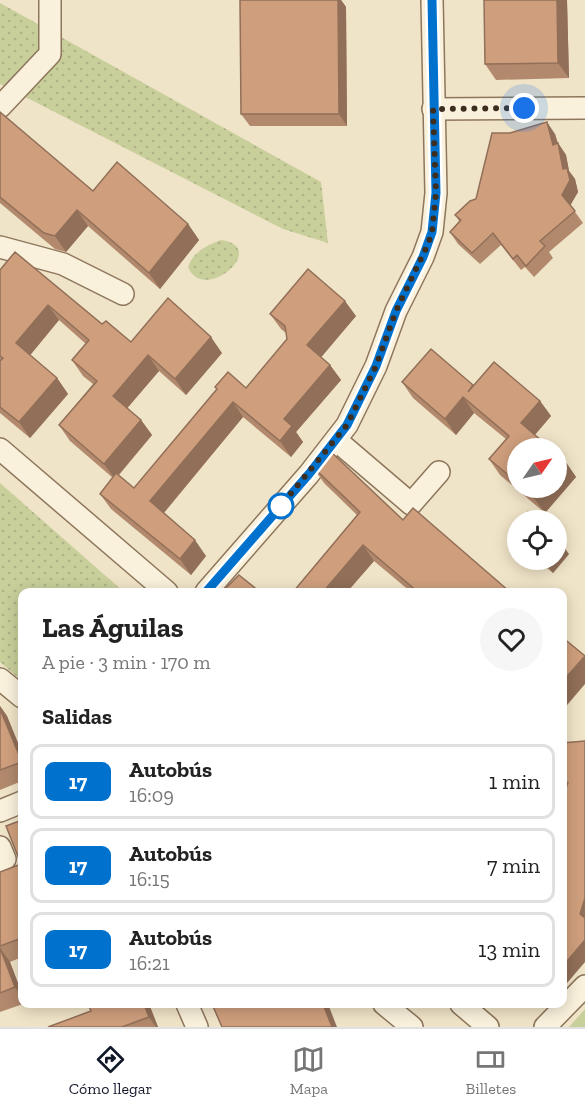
<!DOCTYPE html>
<html lang="es">
<meta charset="utf-8">
<style>
body{margin:0;font-family:"Zilla Slab",serif;background:#f6f6f6;color:#222;height:100vh;display:flex;flex-direction:column;font-size:22px;white-space:nowrap}
*{box-sizing:border-box;margin:0}
p{font-size:20px;color:#767676}
.icon{flex:none;width:33px;height:33px;fill:none;stroke:currentColor;stroke-width:2;stroke-linecap:round;stroke-linejoin:round}
.map{position:relative;flex:1;overflow:hidden}
.details{position:absolute;left:18px;top:588px;width:549px;height:420px;display:flex;flex-direction:column;background:#fff;border-radius:12px;box-shadow:0 3px 15px #0003}
.details>*{flex:none}
.badge{padding:0 12px;border-radius:9px;font-size:21px;line-height:39px}
.needle{width:39px;rotate:56deg}
.fabs{position:absolute;left:507px;top:438px;display:grid;gap:12px}
.fabs a{display:grid;place-items:center;width:60px;height:60px;border-radius:50%;background:#fff;box-shadow:0 3px 15px #0003;font-size:30px}
.you{position:absolute;width:30px;height:30px;margin:-15px;border:4px solid #fff;border-radius:50%;background:#1a73e8;box-shadow:0 0 0 9px #1a73e833}
.map>.badge{position:absolute;translate:-50% -50%;box-shadow:0 0 0 3px #fff}
h2{padding:0 24px;font-size:22px;line-height:54px}
.round{display:grid;place-items:center;flex:none;width:63px;height:63px;border-radius:32px;background:#f6f6f6}
.overview{display:flex;align-items:center;justify-content:space-between;height:102px;padding:0 24px}
h1{font-size:28px;font-weight:700;line-height:45px}
ul{padding:0;list-style:none}
li{display:flex;align-items:center;gap:18px;height:75px;margin:0 12px 9px;padding:0 12px;border:3px solid #e0e0e0;border-radius:12px}
li div{flex:1}
li b{display:block;font-size:22px}
li em{font-style:normal}
li .badge{min-width:66px;font-weight:700;text-align:center}
.tab-bar{display:flex;justify-content:space-around;align-items:center;height:84px;border-top:2px solid #e0e0e0;background:#fff;font-size:16px;color:#767676}
.tab-bar a{display:grid;justify-items:center;gap:3px}
.tab-bar .active{color:#111827}
.map>svg:first-child{display:block}
.park{fill:url(#park-dots)}
.pitch{fill:#c9cf9b}
.lines{fill:none;stroke-linecap:round;stroke-linejoin:round}
.minor-casing{stroke:#8d765c;stroke-width:24}
.minor{stroke:#faf1dc;stroke-width:21}
.wall{fill:#b2896c}
.shaded-wall{fill:#916f58}
.building{fill:#cf9f7d;stroke:#916f58;stroke-width:1.5}
.line-casing{stroke:#fff;stroke-width:14}
.line{stroke:#0072ce;stroke-width:9}
.walk{stroke:#3d2e20;stroke-width:6;stroke-dasharray:0 10.8}
.stop-dot{fill:#fff;stroke:#0072ce;stroke-width:3}
</style>
<div class="map">
<svg width="585" height="1027" viewBox="0 0 585 1027">
<defs>
<pattern id="park-dots" width="8" height="8" patternUnits="userSpaceOnUse" patternTransform="scale(1.5)"><rect width="8" height="8" fill="#c9cf9b"/><path d="M2 2h.1M6 6h.1" fill="none" stroke="#aeb285" stroke-width="1.8" stroke-linecap="round"/></pattern>
</defs>
<rect width="100%" height="100%" fill="#f0e4c8"/>
<!-- park -->
<g class="park">
<polygon points="0,3 321,182 328,243 283,229 0,84"/>
<path d="M221,240C271,247 203,305 188,267C193,252 207,245 221,240Z"/>
<polygon points="0,483 124,592 22,592 22,681 0,662"/>
</g>
<!-- pitch -->
<polygon class="pitch" points="585,1009 585,1027 569,1027"/>
<g class="lines">
<!-- minor casing -->
<g class="minor-casing">
<g id="minor">
<polyline points="0,107 50,54 50,0"/>
<polyline points="433,109 585,108"/>
<polyline points="0,247 63,264 123,294"/>
<polyline points="336,440 411,504 439,472"/>
<polyline points="0,449 167,592"/>
<polyline points="206,592 309,474 347,425 376,366 396,311 423,257 432,232 436,193 432,0"/>
<polyline points="0,679 22,697"/>
<polyline points="0,811 22,802"/>
<polyline points="0,847 5,859 0,861"/>
<polyline points="187,1004 197,1027"/>
<polyline points="384,1004 412,1027"/>
<polyline points="461,1004 488,1027"/>
<polyline points="545,1027 585,986"/>
</g>
</g>
<!-- minor -->
<use href="#minor" class="minor"/>
</g>
<!-- wall -->
<g class="wall">
<polygon points="240,0 341,0 346,7 347,126 250,126 241,114"/>
<polygon points="567,0 569,78 496,80 485,64"/>
<polygon points="0,112 93,191 188,224 199,240 160,289 88,226 66,252 55,249 0,203"/>
<polygon points="555,134 558,143 566,155 569,171 575,179 578,192 570,205 583,223 549,252 553,258 534,277 525,267 521,270 501,245 480,264 458,244 450,232 459,221 455,215 476,199"/>
<polygon points="0,270 102,324 131,342 222,353 186,395 159,371 127,408 141,420 152,435 119,475 134,488 217,389 215,387 246,388 287,339 286,333 281,329 270,314 356,316 321,357 330,365 341,380 296,432 303,442 291,457 243,417 164,513 206,556 191,575 111,509 100,494 113,478 70,441 59,425 93,384 83,376 72,360 86,344 59,320 30,355 57,378 68,394 30,438 0,413"/>
<polygon points="402,382 473,386 540,401 551,416 535,435 518,448 518,488 556,488 565,461 576,477 545,513 500,475 489,459 506,439 474,413 456,435 413,398"/>
<polygon points="313,467 403,520 510,592 411,592 374,561 347,592 293,592 357,515 324,483"/>
<polygon points="569,554 553,573 537,560 556,560"/>
<polygon points="0,706 7,716 22,753 22,781 0,790"/>
<polygon points="22,820 22,957 10,962 22,994 22,1004 23,1004 0,1012 0,872 21,864"/>
<polygon points="149,1004 158,1027 48,1027"/>
</g>
<!-- shaded-wall -->
<g class="shaded-wall">
<polygon points="338,0 341,0 346,7 347,126 339,114"/>
<polygon points="557,0 567,0 569,78 558,63"/>
<polygon points="547,122 555,134 558,145 558,143 566,155 569,171 575,179 578,192 570,206 562,195 563,169 553,145"/>
<polygon points="77,210 88,226 66,252 55,236"/>
<polygon points="188,224 199,240 160,289 149,273"/>
<polygon points="345,301 356,316 318,361 307,345"/>
<polygon points="48,305 59,320 27,359 16,343"/>
<polygon points="211,337 222,353 186,395 175,379"/>
<polygon points="148,355 159,371 124,412 113,396"/>
<polygon points="330,365 341,380 296,432 303,442 291,457 280,441 284,419"/>
<polygon points="57,378 68,394 30,438 19,422"/>
<polygon points="463,397 474,413 456,435 445,419"/>
<polygon points="540,401 551,416 531,439 521,423"/>
<polygon points="233,402 243,417 161,516 150,501"/>
<polygon points="141,420 152,435 115,479 104,464"/>
<polygon points="565,461 576,477 545,513 534,498 543,488 556,488 556,472"/>
<polygon points="558,539 569,554 553,573 543,560 556,560 556,541"/>
<polygon points="195,540 206,556 191,575 180,559"/>
<polygon points="363,545 374,561 347,592 323,592"/>
<polygon points="585,656 585,684 562,711 562,682"/>
<polygon points="0,706 7,716 22,753 22,763 0,709"/>
<polygon points="568,782 570,802 562,791 562,788"/>
<polygon points="585,898 585,921 580,914"/>
<polygon points="585,940 585,962 562,989 562,967"/>
<polygon points="0,948 10,962 22,994 22,998 15,987"/>
<polygon points="144,1004 149,1004 158,1027 156,1027 149,1017"/>
<polygon points="323,1004 328,1004 337,1027 332,1027"/>
</g>
<!-- building -->
<g class="building">
<polygon points="240,0 338,0 339,114 241,114"/>
<polygon points="484,0 557,0 558,63 485,64"/>
<polygon points="0,112 93,191 117,162 188,224 149,273 77,210 55,236 44,233 0,197"/>
<polygon points="547,122 553,145 558,143 563,169 567,168 570,180 562,195 575,211 540,241 545,246 526,266 517,255 513,259 493,233 472,253 450,232 461,220 455,215 470,201 476,199 492,133 510,133"/>
<polygon points="15,252 102,324 106,321 131,342 168,298 211,337 175,379 148,355 115,394 113,396 141,420 104,464 59,425 97,381 72,360 89,340 48,305 16,343 57,378 19,422 0,407 0,361 3,358 0,356 0,270"/>
<polygon points="308,269 345,301 307,345 330,365 284,419 292,426 280,441 233,402 150,501 195,540 180,559 100,494 116,473 134,488 217,389 215,387 228,372 246,388 287,339 285,326 270,314"/>
<polygon points="431,349 473,385 468,392 494,362 540,401 521,423 550,448 518,448 518,483 489,459 509,436 463,397 445,419 402,382"/>
<polygon points="329,450 403,520 413,508 510,592 418,592 363,545 323,592 293,592 360,512 313,467"/>
<polygon points="556,454 565,461 556,472"/>
<polygon points="522,488 543,488 534,498"/>
<polygon points="528,512 538,520 520,520"/>
<polygon points="518,523 518,536 511,530"/>
<polygon points="239,575 260,592 222,592"/>
<polygon points="562,637 585,656 562,682"/>
<polygon points="0,709 22,762 0,770"/>
<polygon points="585,741 585,898 580,914 585,918 585,940 562,967 562,801 568,782 562,788 562,743"/>
<polygon points="22,820 22,938 0,946 0,872 21,864 6,826"/>
<polygon points="0,948 15,987 0,993"/>
<polygon points="88,1004 144,1004 149,1017 122,1027 48,1027 91,1011"/>
<polygon points="212,1004 323,1004 332,1027 222,1027"/>
</g>
<g class="lines">
<!-- line casing -->
<g class="line-casing">
<polyline id="line" points="206,592 309,474 347,425 376,366 396,311 423,257 432,232 436,193 432,0"/>
</g>
<!-- line -->
<use href="#line" class="line"/>
<!-- walk -->
<polyline class="walk" points="281,506 279,508 347,425 376,366 396,311 428,244 432,232 436,193 433,109 524,108"/>
</g>
<!-- markers -->
<circle class="stop-dot" cx="281" cy="506" r="12"/>
</svg>
<div class="fabs">
<a><svg class="needle" viewBox="-14 -14 28 28"><path d="M0-13l5 13h-10z" fill="#e53935"/><path d="M0 13l5-13h-10z" fill="#767676"/></svg></a>
<a><svg class="icon" aria-label="locate" viewBox="0 0 24 24"><circle cx="12" cy="12" r="6"/><path d="M12 2v4M12 18v4M2 12h4M18 12h4"/></svg></a>
</div>
<div class="you" style="left:524px;top:108px"></div>
<section class="details">
<div class="overview"><div><h1>Las Águilas</h1><p>A pie · 3 min · 170 m</p></div><a class="round"><svg class="icon" aria-label="heart" viewBox="0 0 24 24"><path d="M12 20l-8-8c-3-5 5-10 8-4 3-6 11-1 8 4z"/></svg></a></div>
<h2>Salidas</h2>
<ul>
<li><span class="badge" style="background:#0072ce;color:#fff">17</span><div><b>Autobús</b><p>16:09</p></div><em>1 min</em></li>
<li><span class="badge" style="background:#0072ce;color:#fff">17</span><div><b>Autobús</b><p>16:15</p></div><em>7 min</em></li>
<li><span class="badge" style="background:#0072ce;color:#fff">17</span><div><b>Autobús</b><p>16:21</p></div><em>13 min</em></li>
</ul>
</section>
</div>
<nav class="tab-bar">
<a class="active"><svg class="icon" aria-label="directions" viewBox="0 0 24 24"><path d="M12 3l9 9-9 9-9-9zM9 14v-3h6M13 9l2 2-2 2"/></svg>Cómo llegar</a>
<a><svg class="icon" aria-label="map" viewBox="0 0 24 24"><path d="M3 6l6-2 6 2 6-2v14l-6 2-6-2-6 2zM9 4v14M15 6v14"/></svg>Mapa</a>
<a><svg class="icon" aria-label="tickets" viewBox="0 0 24 24"><path d="M3 7h18v10H3zM15 7v10"/></svg>Billetes</a>
</nav>
